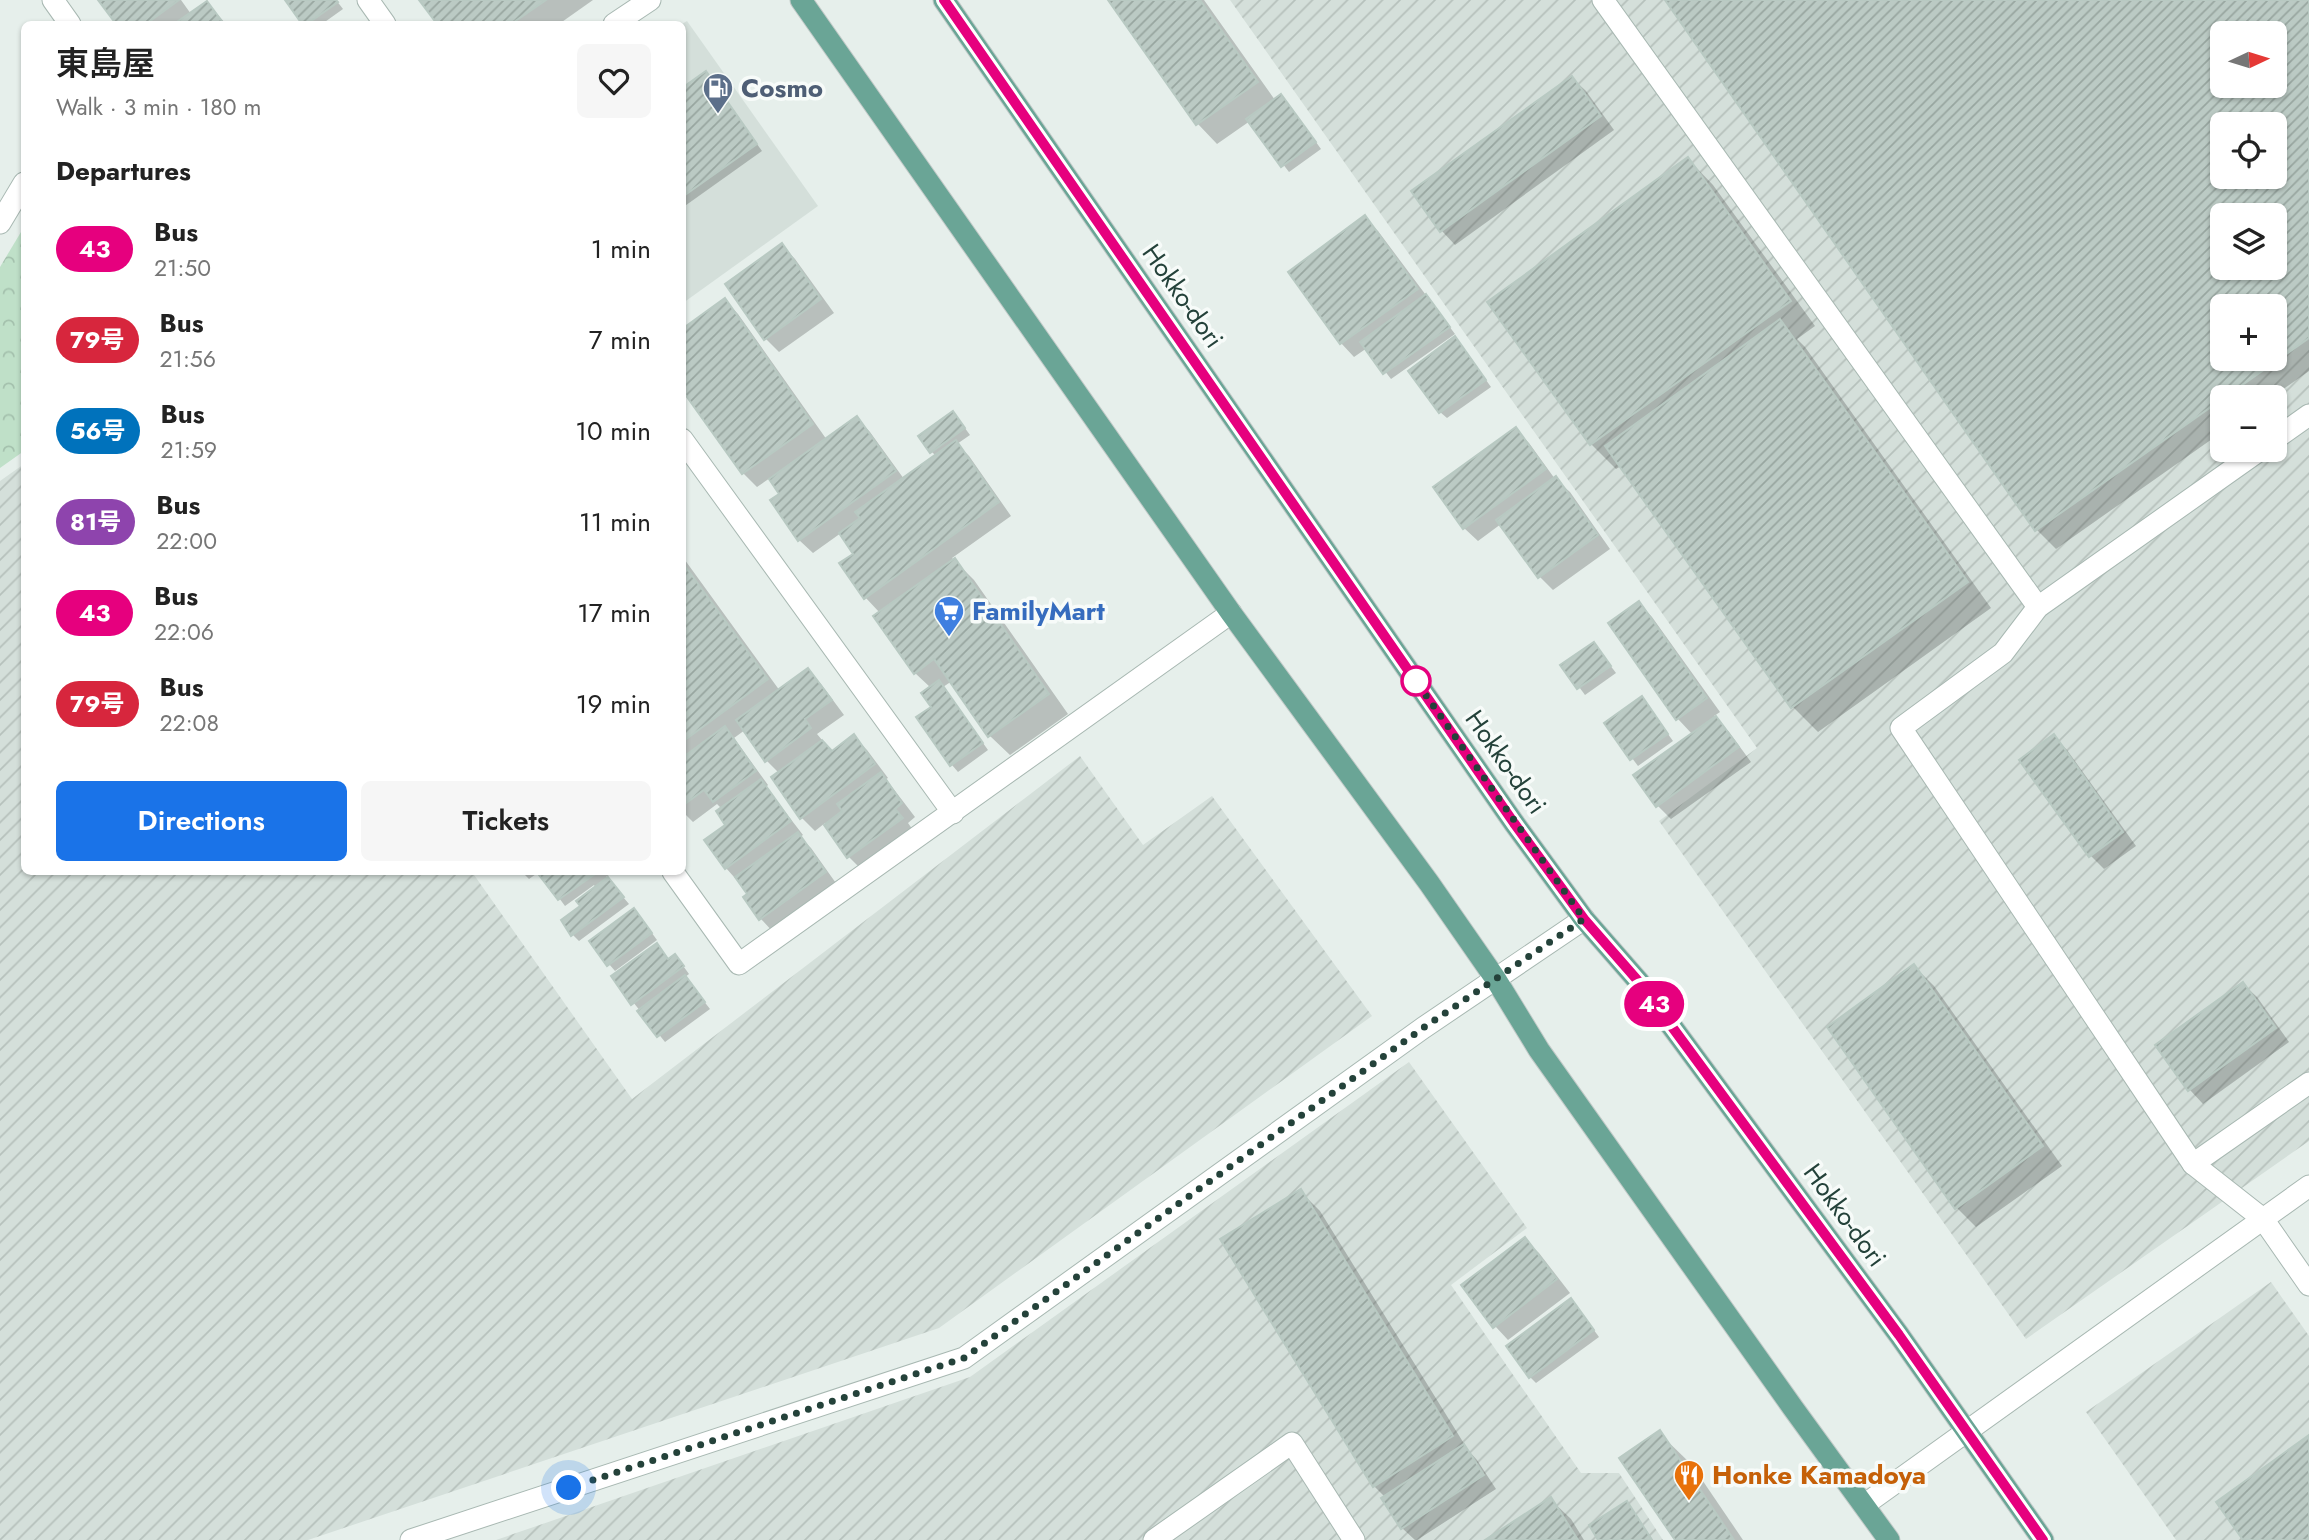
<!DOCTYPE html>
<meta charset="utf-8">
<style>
body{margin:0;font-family:Jost,"Noto Sans JP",sans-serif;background:#f6f6f6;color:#222;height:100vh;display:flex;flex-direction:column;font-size:26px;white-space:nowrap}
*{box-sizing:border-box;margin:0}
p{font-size:23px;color:#767676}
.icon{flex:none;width:38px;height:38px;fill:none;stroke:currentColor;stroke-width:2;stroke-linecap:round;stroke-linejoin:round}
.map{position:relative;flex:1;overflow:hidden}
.sheet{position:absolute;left:21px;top:21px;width:665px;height:854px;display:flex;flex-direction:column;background:#fff;border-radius:10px;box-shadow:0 2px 5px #0004}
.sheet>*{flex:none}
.badge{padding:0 14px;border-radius:23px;font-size:24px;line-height:46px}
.needle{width:46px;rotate:86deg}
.tools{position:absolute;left:2210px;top:21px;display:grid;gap:14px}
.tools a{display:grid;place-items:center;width:77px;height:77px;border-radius:10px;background:#fff;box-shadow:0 2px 5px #0004;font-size:35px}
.you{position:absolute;width:35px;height:35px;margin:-18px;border:5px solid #fff;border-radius:50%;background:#1a73e8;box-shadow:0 0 0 10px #1a73e833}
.map>.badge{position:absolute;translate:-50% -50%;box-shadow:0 0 0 4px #fff}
h2{padding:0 35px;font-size:26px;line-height:63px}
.round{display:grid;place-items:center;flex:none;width:74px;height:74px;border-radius:10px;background:#f6f6f6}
.overview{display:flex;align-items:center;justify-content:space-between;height:119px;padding:0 35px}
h1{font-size:33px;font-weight:600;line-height:52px}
.primary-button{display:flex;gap:14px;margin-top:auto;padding:14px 35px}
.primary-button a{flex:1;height:80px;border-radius:10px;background:#1a73e8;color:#fff;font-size:28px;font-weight:600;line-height:80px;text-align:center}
.primary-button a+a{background:#f6f6f6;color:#222}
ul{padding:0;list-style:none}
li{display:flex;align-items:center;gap:21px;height:91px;padding:0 35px}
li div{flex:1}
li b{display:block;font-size:26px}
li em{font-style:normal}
li .badge{min-width:77px;font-weight:700;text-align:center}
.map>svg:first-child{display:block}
.built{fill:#d4dfda}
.industrial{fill:url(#industrial-furrows);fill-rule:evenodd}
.forest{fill:url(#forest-crowns)}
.shadow{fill:#0003;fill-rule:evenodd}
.building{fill:url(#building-hatch);stroke:#b8c9c2;stroke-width:2;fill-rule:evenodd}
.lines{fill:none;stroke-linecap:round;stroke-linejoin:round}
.service-casing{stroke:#a8b8b2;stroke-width:23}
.minor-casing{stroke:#a8b8b2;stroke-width:23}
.tertiary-casing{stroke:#a8b8b2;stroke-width:23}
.primary-casing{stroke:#c2cac8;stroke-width:23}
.service{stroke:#fff;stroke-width:21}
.minor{stroke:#fff;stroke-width:21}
.tertiary{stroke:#fff;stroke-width:21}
.primary{stroke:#6aa596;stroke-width:21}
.line-casing{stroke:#fff;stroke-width:16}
.line{stroke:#e6007e;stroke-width:10}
.walk{stroke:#24423a;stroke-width:7;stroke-dasharray:0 12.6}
.stop-dot{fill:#fff;stroke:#e6007e;stroke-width:3.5}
.labels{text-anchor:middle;stroke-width:7;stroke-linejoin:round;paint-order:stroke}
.service-label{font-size:26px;font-weight:bold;fill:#4e5e75;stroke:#f7fbf9;text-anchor:start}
.street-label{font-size:26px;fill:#24423a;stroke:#f7fbf9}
.shop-label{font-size:26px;font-weight:bold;fill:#366cbe;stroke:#f7fbf9;text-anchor:start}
.food-label{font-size:26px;font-weight:bold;fill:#c56008;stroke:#f7fbf9;text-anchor:start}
</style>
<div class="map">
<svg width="2309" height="1540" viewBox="0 0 2309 1540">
<defs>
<pattern id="industrial-furrows" width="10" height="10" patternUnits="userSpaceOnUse" patternTransform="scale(1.75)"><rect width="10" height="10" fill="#d4dfda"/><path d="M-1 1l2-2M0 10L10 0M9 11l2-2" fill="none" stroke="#b6c1bc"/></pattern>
<pattern id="forest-crowns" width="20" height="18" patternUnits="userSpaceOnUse" patternTransform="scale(1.75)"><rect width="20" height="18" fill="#bfe0c8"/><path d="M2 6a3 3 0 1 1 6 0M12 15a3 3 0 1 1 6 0" fill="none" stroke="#a4c1ad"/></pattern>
<pattern id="building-hatch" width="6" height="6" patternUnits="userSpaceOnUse" patternTransform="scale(1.75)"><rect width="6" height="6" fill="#bbcac4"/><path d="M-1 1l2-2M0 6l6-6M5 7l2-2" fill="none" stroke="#98a6a0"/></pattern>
</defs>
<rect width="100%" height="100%" fill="#e6efeb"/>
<!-- built -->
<polygon class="built" points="687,21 818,206 683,303 682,24"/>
<!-- industrial -->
<g class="industrial">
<path d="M1230,0H2309V1141L2026,1339L1659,821L1757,748ZM2222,33H2275V86H2222ZM2222,124H2275V177H2222ZM2222,215H2275V268H2222ZM2222,306H2275V359H2222ZM2222,397H2275V450H2222Z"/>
<polygon points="24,464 24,872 472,872 632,1099 1080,756 1143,845 1212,796 1372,1016 939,1328 308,1540 0,1540 0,481"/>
<polygon points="1409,1062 1527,1228 1451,1285 1581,1473 1619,1473 1663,1540 496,1540 970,1377"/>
<polygon points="2271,1282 2309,1336 2309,1540 2176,1540 2086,1412"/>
</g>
<!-- forest -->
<polygon class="forest" points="24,227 24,451 0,468 0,267"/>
<!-- shadow -->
<g class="shadow">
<polygon points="101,0 181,0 191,14 207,3 226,24 118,24"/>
<polygon points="287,0 336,0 343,9 322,24 305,24"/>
<polygon points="421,0 593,0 559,24 439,24"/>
<polygon points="1110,0 1204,0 1275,100 1281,96 1287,102 1321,149 1289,172 1250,121 1217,144 1198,124"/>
<path d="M1667,0H2309V371L2272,397H2222V432L2056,549L2036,529ZM2222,33H2275V86H2222ZM2222,124H2275V177H2222ZM2222,215H2275V268H2222ZM2222,306H2275V359H2222Z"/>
<polygon points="706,74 762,151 682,208 682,90"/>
<polygon points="1572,78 1586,91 1614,130 1455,245 1442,231 1414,192"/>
<polygon points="1688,159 1713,185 1815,326 1797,339 1805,347 1991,608 1818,732 1793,707 1621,466 1616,469 1591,444"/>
<polygon points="1365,218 1378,231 1455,334 1391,379 1367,348 1354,357 1341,343 1290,272"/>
<polygon points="782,245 795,259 834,313 779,352 766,339 727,284"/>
<polygon points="725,300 738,314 827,440 857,418 870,432 904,479 936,456 932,452 959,420 970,435 957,444 969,456 1011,516 952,558 974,580 1068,714 1010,755 990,736 952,681 943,687 988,750 958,772 952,765 919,717 934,707 931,688 915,673 880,613 865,597 856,554 841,533 813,553 799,540 781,495 770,478 757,487 743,473 682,387"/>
<polygon points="1461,345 1491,387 1447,418 1440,412"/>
<polygon points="1515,429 1529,443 1555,479 1570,492 1610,549 1553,590 1540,577 1501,524 1478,541 1464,528"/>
<polygon points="682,556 780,691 808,670 821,684 844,715 817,734 833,753 854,737 867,750 888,778 886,779 915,817 908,823 915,833 862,870 849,857 825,823 815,831 801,817 779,773 766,760 745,730 734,738 768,785 766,787 803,835 800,837 811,848 838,886 774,933 761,919 745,897 750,895 726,868 706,840 728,825 722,809 717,804 693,822 682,811"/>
<polygon points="1639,603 1652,617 1720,712 1714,716 1729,732 1751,762 1671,819 1657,805 1693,735 1678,719 1610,623"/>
<polygon points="1594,644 1616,673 1585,695 1563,665"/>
<polygon points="1642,698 1673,741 1638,766 1606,723"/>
<polygon points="2054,736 2067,750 2136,846 2104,869 2090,855"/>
<polygon points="522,872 539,872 529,879"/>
<polygon points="546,872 613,872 606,877 629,904 579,941 573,935 582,906 596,888 594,885 565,906 542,875"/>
<polygon points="640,917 657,940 615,971 609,964"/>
<polygon points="657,945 669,960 681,963 689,974 685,977 710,1009 665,1042 613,977"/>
<polygon points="1914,966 1934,986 2062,1166 1976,1227 1957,1208"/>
<polygon points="2243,984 2257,997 2289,1042 2203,1104 2190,1090 2158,1045"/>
<polygon points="1300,1191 1320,1211 1468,1450 1477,1460 1496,1489 1417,1540 1415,1540 1402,1528 1385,1497 1374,1486"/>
<polygon points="1525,1240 1539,1253 1570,1293 1508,1340 1495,1326"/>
<polygon points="1577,1307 1599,1337 1536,1383 1530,1377"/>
<polygon points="1659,1433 1692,1465 1743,1540 1678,1540"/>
<polygon points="1551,1500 1571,1519 1584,1540 1488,1540"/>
<polygon points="1627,1503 1653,1540 1600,1540"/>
</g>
<!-- building -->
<g class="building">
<polygon points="98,0 179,0 146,24 116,24"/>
<polygon points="285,0 336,0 338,2 307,24 302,24"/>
<polygon points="419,0 546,0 511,24 437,24"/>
<polygon points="1108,0 1200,0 1258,82 1196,125"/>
<path d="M1665,0H2309V338L2035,531ZM2222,33H2275V86H2222ZM2222,124H2275V177H2222ZM2222,215H2275V268H2222ZM2222,306H2275V359H2222Z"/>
<polygon points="207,1 224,24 174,24"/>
<polygon points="706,71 757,144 682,197 682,88"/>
<polygon points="1572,76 1601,116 1440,232 1411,191"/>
<polygon points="1281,94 1316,142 1281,167 1246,119"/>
<polygon points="1688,157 1791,301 1590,445 1487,302"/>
<polygon points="1365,215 1418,289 1340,344 1288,272"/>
<polygon points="782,243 821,299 764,340 725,284"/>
<polygon points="1426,294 1450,327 1383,374 1360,342"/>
<polygon points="725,298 813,424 742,474 682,390 682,329"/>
<polygon points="1780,319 1968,582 1791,708 1605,446"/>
<polygon points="1455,336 1486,380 1439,413 1408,371"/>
<polygon points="953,411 965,428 930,453 918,436"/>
<polygon points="857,416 896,471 798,541 770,500 779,494 769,479"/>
<polygon points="1516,427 1546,469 1463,529 1433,487"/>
<polygon points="956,440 999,502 864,599 839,563 853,554 839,533 860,518 855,512"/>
<polygon points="1556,476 1598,535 1538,578 1496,520"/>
<polygon points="955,558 1049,694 988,737 934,659 914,674 873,616"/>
<polygon points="682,562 768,679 682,742"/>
<polygon points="1639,601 1707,698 1676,720 1608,623"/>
<polygon points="1594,642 1611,666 1577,689 1560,665"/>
<polygon points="808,668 832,700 805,719 811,728 765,762 736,720"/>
<polygon points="939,680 983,743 950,766 916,717 931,707 921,693"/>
<polygon points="1642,696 1668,734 1630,760 1604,723"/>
<polygon points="1716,716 1739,747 1656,807 1633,775"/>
<polygon points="725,726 756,771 713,802 704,790 682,806 682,758"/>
<polygon points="854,734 875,764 800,819 771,777 822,740 832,751"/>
<polygon points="2054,734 2123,832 2089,857 2019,760"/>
<polygon points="881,772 902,803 895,809 903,818 847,858 824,825 842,811 837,804"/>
<polygon points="761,779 791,821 725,869 704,840 725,825 716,811"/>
<polygon points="798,832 826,872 759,920 743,897 747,894 735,877"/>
<polygon points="543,872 598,872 558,900 539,875"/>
<polygon points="608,877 624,897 571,936 561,920 580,906 576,901"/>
<polygon points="634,908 652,933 607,966 589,941"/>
<polygon points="657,943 668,959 675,954 684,966 631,1005 611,976"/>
<polygon points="1914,964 2043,1146 1955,1209 1827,1027"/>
<polygon points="685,975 705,1002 657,1037 637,1011"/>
<polygon points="2243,982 2276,1028 2188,1091 2155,1045"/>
<polygon points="1301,1189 1453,1436 1373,1487 1220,1239"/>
<polygon points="1525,1237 1557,1279 1493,1328 1461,1285"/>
<polygon points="1571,1298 1594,1330 1529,1378 1506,1346"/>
<polygon points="1660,1430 1734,1540 1675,1540 1619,1458"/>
<polygon points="2309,1435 2309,1540 2243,1540 2216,1502"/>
<polygon points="1464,1444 1484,1475 1401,1529 1381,1498"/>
<polygon points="1551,1497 1578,1540 1485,1540"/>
<polygon points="1627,1501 1652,1540 1598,1540 1589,1525"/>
</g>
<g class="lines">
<!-- service casing -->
<g class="service-casing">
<g id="service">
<polyline points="1603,0 2038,607"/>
<polyline points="2275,439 2309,415"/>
<polyline points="2260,450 2038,607 2003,653 1901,728 2193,1164 2263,1219"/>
<polyline points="2193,1164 2309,1083"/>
<polyline points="1154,1540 1292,1443 1354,1540"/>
</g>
</g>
<!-- minor casing -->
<g class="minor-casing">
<g id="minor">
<polyline points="53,0 70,24"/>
<polyline points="368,0 385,24"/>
<polyline points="0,223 24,183"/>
<polyline points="682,439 953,813"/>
<polyline points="673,872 739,964 1231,613"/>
<polyline points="411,1540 964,1358 1423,1028 1584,919"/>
</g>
</g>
<!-- tertiary casing -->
<g class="tertiary-casing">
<g id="tertiary">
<polyline points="614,24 650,0"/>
<polyline points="2263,1219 2309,1285"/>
<polyline points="1864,1505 2309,1186"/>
</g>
</g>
<!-- primary casing -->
<g class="primary-casing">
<g id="primary">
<polyline points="801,0 1231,613 1429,883 1495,978 1539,1050 1793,1408 1889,1540"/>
<polyline points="944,0 1514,823 1584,919 1639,982 1899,1335 2043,1540"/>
</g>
</g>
<!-- service -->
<use href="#service" class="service"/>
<!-- minor -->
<use href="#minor" class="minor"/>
<!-- tertiary -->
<use href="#tertiary" class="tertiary"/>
<!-- primary -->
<use href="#primary" class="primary"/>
</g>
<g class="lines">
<!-- line casing -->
<g class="line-casing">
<polyline id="line" points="944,0 1514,823 1584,919 1639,982 1899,1335 2043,1540"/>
</g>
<!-- line -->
<use href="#line" class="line"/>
<!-- walk -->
<polyline class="walk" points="569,1488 964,1358 1423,1028 1584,919 1413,677 1416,681"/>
</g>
<!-- icons -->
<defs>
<g id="fuel-pin" transform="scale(1.575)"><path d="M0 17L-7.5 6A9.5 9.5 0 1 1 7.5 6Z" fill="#5c6f8a" stroke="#f7fbf9"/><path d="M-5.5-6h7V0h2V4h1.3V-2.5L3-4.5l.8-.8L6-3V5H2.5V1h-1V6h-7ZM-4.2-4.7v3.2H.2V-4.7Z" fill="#fff"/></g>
<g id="supermarket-pin" transform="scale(1.575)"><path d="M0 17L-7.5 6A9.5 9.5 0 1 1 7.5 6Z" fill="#3f7fe0" stroke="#f7fbf9"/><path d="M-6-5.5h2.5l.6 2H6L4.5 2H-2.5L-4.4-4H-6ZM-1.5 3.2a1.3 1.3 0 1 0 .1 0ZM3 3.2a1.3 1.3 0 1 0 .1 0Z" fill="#fff"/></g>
<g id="restaurant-pin" transform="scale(1.575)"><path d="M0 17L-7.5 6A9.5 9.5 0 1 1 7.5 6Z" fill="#e8710a" stroke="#f7fbf9"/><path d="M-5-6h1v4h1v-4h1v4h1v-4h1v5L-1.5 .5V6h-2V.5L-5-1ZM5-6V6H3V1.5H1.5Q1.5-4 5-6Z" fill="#fff"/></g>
</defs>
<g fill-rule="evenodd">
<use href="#fuel-pin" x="718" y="88"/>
<use href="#supermarket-pin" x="949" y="611"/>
<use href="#restaurant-pin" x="1689" y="1475"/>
</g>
<!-- markers -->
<circle class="stop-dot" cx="1416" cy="681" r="14"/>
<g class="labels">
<!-- service labels -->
<g class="service-label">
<text x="741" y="97">Cosmo</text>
</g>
<!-- street labels -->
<g class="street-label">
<text transform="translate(1183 296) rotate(55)" y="9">Hokko-dori</text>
<text transform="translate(1506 762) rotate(55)" y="9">Hokko-dori</text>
<text transform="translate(1845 1215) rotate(54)" y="9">Hokko-dori</text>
</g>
<!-- shop labels -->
<g class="shop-label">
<text x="972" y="620">FamilyMart</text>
</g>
<!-- food labels -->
<g class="food-label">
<text x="1712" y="1484">Honke Kamadoya</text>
</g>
</g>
</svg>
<div class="tools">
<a><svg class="needle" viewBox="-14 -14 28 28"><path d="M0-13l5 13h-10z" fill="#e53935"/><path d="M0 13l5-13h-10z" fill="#767676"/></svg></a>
<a><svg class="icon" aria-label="locate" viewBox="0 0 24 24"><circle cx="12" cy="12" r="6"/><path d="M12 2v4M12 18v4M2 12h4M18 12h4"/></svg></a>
<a><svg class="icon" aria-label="layers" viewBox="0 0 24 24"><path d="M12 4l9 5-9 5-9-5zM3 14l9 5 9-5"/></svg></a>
<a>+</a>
<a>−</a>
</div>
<div class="you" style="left:569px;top:1488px"></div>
<b class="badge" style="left:1654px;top:1004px;background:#e6007e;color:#fff">43</b>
<section class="sheet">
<div class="overview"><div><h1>東島屋</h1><p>Walk · 3 min · 180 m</p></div><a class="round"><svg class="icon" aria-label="heart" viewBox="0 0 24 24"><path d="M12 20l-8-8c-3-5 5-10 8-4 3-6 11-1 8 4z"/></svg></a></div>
<h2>Departures</h2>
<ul>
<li><span class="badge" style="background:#e6007e;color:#fff">43</span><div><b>Bus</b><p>21:50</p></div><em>1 min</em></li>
<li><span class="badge" style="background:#d7263d;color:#fff">79号</span><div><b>Bus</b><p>21:56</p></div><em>7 min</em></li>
<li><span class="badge" style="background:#0072bc;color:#fff">56号</span><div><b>Bus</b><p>21:59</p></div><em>10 min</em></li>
<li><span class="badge" style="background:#8e44ad;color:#fff">81号</span><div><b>Bus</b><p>22:00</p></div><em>11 min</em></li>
<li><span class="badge" style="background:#e6007e;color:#fff">43</span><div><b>Bus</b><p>22:06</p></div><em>17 min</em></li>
<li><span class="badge" style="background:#d7263d;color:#fff">79号</span><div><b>Bus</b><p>22:08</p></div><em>19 min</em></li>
</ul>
<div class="primary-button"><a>Directions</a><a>Tickets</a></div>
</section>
</div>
